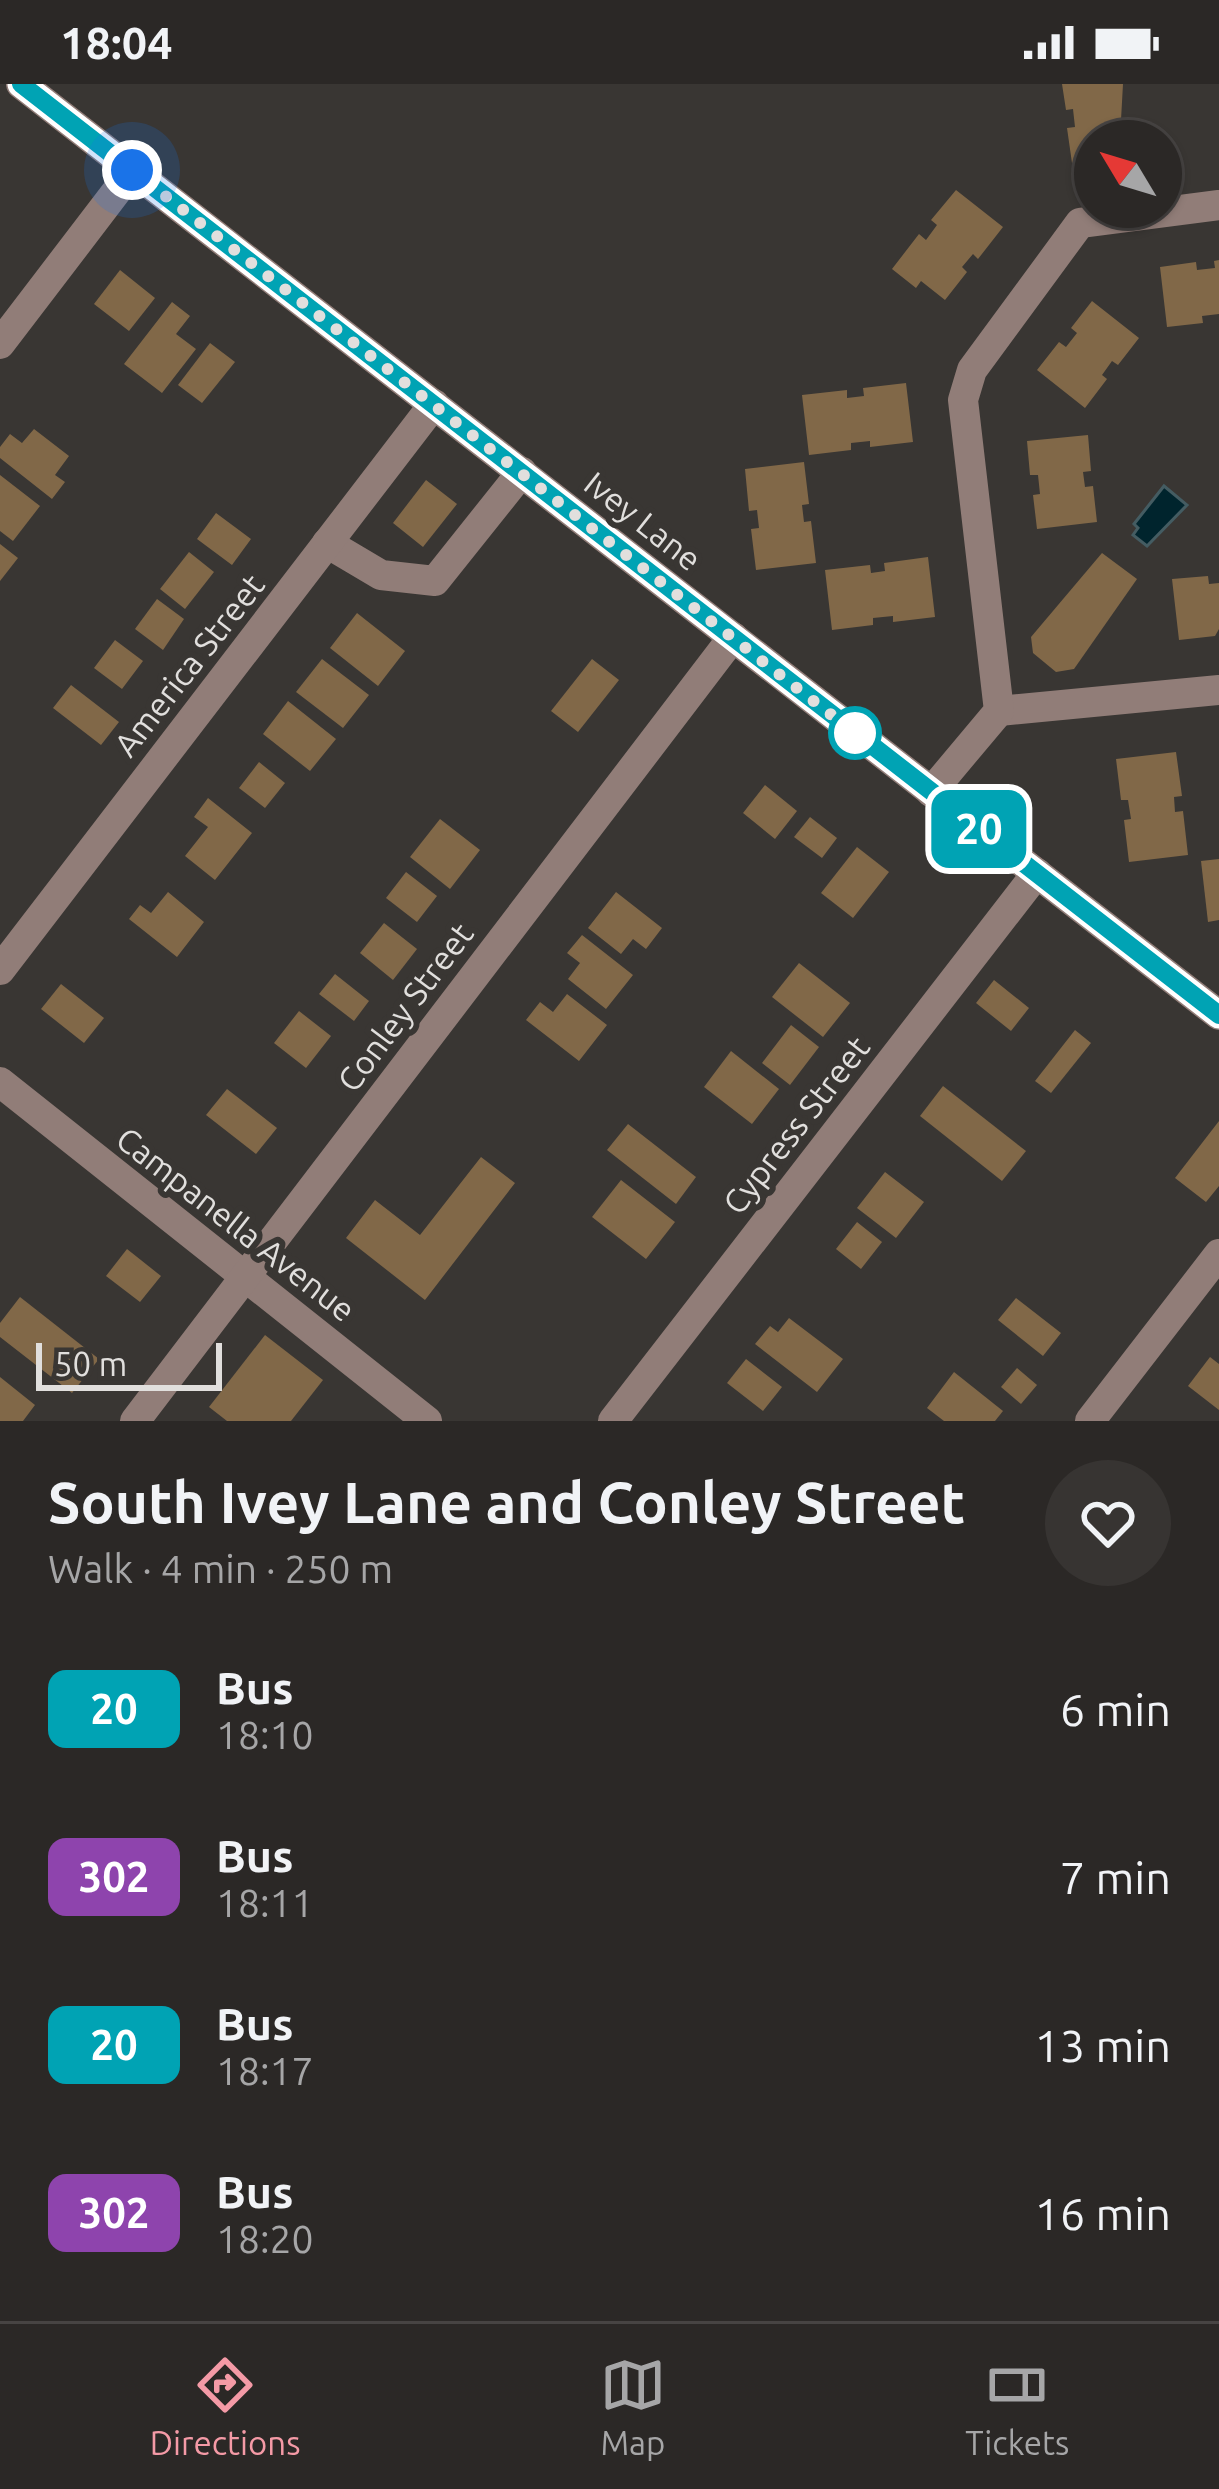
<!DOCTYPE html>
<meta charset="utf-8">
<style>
body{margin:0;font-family:Ubuntu,sans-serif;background:#373432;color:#f1f3f6;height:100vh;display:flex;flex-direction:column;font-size:45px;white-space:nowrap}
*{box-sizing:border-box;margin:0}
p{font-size:39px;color:#a6a6a7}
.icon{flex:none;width:66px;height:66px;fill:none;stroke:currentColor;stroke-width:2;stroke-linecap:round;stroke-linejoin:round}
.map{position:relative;height:1337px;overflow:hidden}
.details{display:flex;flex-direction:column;background:#2b2826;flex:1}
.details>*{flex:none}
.badge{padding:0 24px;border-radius:18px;font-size:42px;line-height:78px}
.needle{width:78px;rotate:308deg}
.fabs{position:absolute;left:1074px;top:36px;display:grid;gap:24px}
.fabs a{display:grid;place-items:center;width:108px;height:108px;border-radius:50%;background:#2b2826;box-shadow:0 3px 9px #0004,0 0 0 3px #474443;font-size:60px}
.scale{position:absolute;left:36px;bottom:30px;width:186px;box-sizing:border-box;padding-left:12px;border:6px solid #e1dfdd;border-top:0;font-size:33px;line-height:42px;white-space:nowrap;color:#e1dfdd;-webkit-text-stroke:9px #393633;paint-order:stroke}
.you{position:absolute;width:60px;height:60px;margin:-30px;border:9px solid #fff;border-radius:50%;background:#1a73e8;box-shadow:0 0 0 18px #1a73e833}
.map>.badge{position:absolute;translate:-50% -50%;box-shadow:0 0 0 6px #fff}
.round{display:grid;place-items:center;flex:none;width:126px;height:126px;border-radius:63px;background:#373432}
.head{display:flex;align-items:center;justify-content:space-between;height:204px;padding:0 48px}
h1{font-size:57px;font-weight:600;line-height:90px}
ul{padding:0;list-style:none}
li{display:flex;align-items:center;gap:36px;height:168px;padding:0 48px}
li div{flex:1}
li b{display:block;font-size:45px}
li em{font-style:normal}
li .badge{min-width:132px;font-weight:700;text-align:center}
.status{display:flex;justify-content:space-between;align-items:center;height:84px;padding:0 60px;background:#2b2826;direction:ltr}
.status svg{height:33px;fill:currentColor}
.tabs{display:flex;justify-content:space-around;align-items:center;height:168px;border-top:3px solid #474443;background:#2b2826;font-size:33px;color:#a6a6a7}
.tabs a{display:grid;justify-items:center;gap:6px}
.tabs .current{color:#f49aa6}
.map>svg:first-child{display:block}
.water{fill:#00242d;stroke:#445c62;stroke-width:3}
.building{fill:#816848}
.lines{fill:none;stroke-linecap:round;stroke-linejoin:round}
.minor{stroke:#917d78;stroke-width:30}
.line-casing{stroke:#fff;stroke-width:27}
.line{stroke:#00a3b4;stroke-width:18}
.walk{stroke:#e1dfdd;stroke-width:12;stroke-dasharray:0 21.6}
.stop-dot{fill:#fff;stroke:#00a3b4;stroke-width:6}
.labels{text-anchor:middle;stroke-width:12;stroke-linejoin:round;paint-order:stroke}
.street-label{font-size:33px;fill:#e1dfdd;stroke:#393633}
</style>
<div class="status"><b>18:04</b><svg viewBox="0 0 49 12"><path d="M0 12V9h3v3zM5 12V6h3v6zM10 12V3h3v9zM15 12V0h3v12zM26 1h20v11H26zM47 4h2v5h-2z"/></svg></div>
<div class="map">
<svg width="1219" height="1337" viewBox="0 0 1219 1337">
<rect width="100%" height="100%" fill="#393633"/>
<!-- water -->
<polygon class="water" points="1164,402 1187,421 1147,462 1133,451 1138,444 1134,440"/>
<!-- building -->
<g class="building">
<polygon points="1062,0 1123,0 1121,36 1128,36 1130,57 1095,57 1095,76 1072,79 1067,44 1075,43 1073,25 1066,26"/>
<polygon points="956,106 1003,143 978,175 973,170 962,183 967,188 945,216 921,197 916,204 892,185 919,150 926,156 937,141 931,136"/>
<polygon points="1219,176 1219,230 1202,232 1203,239 1167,243 1160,183 1196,178 1197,186 1215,184 1214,177"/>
<polygon points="120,186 155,214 129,247 94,220"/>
<polygon points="1092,217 1139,254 1118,281 1112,277 1102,291 1107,295 1085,324 1037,286 1059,258 1066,263 1077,249 1071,244"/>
<polygon points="172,218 190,232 176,250 196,265 162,309 124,280"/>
<polygon points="210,259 235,278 202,319 178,301"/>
<polygon points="906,299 913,358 870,363 870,357 851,359 851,366 809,371 802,311 847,306 847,314 864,312 863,304"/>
<polygon points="34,345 69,372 55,391 65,398 52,415 0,374 0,363 10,350 22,359"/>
<polygon points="1088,351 1091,387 1083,388 1085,403 1093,402 1097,438 1037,445 1033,411 1040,410 1038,391 1030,391 1027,357"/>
<polygon points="804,378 809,420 802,421 804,438 811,437 816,479 756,486 751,445 759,444 757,426 749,427 745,385"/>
<polygon points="0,391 40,422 13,457 0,447"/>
<polygon points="426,396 457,420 423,463 393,439"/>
<polygon points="216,429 251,455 232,481 197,455"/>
<polygon points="0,460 18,474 0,497"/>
<polygon points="189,468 214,488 185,525 160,505"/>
<polygon points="1102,469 1137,495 1074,585 1056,588 1033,569 1031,553"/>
<polygon points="928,473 935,533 893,538 893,532 873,534 873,541 832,546 825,486 870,481 871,489 885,487 884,479"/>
<polygon points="1208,492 1209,500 1219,499 1219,545 1215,552 1179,556 1172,495"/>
<polygon points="157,515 184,535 163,566 135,545"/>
<polygon points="357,529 405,567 378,602 330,564"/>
<polygon points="115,556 143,577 122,605 94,584"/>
<polygon points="322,575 369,611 343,644 296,608"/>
<polygon points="592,575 619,596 578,648 551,627"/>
<polygon points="71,601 119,638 101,661 53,624"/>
<polygon points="288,617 336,655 310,687 263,650"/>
<polygon points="1176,668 1182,712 1174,713 1175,728 1183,727 1188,771 1129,778 1124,736 1131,735 1128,716 1121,716 1116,675"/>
<polygon points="259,678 285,699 265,724 239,704"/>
<polygon points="765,701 797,727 775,755 743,729"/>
<polygon points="208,714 252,749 215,796 185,772 208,743 194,733"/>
<polygon points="810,733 837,754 822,774 794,753"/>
<polygon points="440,735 480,766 450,805 410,773"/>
<polygon points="857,763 889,788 853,834 821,809"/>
<polygon points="1219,775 1219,836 1208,838 1201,777"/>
<polygon points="406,788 437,812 417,838 386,814"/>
<polygon points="168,808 204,838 177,873 129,835 140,821 151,829"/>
<polygon points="616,808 662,844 646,865 633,855 621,870 588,844"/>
<polygon points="384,839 417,865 393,896 360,869"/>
<polygon points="582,851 633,891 606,925 568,895 580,879 567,869"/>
<polygon points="799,879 850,919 823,953 772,913"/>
<polygon points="335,890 369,917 354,937 319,910"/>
<polygon points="994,896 1029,924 1011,947 976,919"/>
<polygon points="61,900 104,934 84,959 41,925"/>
<polygon points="567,910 607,941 579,977 526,936 540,918 553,928"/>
<polygon points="299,927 331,952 306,984 274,959"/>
<polygon points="791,941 819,963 790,1001 762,979"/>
<polygon points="1075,946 1091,959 1051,1009 1035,997"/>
<polygon points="731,967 779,1005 752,1040 704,1003"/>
<polygon points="943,1002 1026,1067 1002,1097 920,1032"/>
<polygon points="227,1005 277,1044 256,1070 206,1031"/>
<polygon points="1219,1037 1219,1102 1206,1118 1175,1094"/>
<polygon points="628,1040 696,1093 676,1120 607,1066"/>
<polygon points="481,1073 515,1099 425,1216 346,1154 375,1116 420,1151"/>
<polygon points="885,1088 924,1118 896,1154 857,1124"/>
<polygon points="621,1096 675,1138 646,1175 592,1133"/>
<polygon points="857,1138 882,1158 861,1185 836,1165"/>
<polygon points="127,1165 161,1192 140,1218 106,1192"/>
<polygon points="20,1213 99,1275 72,1309 0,1253 0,1239"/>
<polygon points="1016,1214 1061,1249 1043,1272 998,1236"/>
<polygon points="789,1234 843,1275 817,1308 755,1260 770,1242 778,1248"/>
<polygon points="265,1251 323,1296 291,1337 227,1337 209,1323"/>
<polygon points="1210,1273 1219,1280 1219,1326 1188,1302"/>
<polygon points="746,1275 782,1303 763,1327 727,1299"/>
<polygon points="1017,1284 1037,1301 1021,1320 1001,1303"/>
<polygon points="954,1288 1003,1327 995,1337 944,1337 927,1324"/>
<polygon points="0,1293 35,1321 23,1337 0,1337"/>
</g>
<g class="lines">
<!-- minor -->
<g class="minor">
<polyline points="21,0 1219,931"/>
<polyline points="0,260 132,87"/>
<polyline points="327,459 381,491 435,497 522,388"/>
<polyline points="999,627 1219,606"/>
<polyline points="931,708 999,627 963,316 972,286 1080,139 1219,121"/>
<polyline points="0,886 434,320"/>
<polyline points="0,998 427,1337"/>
<polyline points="135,1337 733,553"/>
<polyline points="613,1337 1037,789"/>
<polyline points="1090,1337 1219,1170"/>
</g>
</g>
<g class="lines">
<!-- line casing -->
<g class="line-casing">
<polyline id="line" points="21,0 1219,931"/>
</g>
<!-- line -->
<use href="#line" class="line"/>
<!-- walk -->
<polyline class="walk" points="132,86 865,657 855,649"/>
</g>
<!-- markers -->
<circle class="stop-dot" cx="855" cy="649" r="24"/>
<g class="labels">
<!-- street labels -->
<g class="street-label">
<text transform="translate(643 437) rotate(38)" y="12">Ivey Lane</text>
<text transform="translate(189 581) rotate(-52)" y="12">America Street</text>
<text transform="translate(405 923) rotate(-53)" y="12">Conley Street</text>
<text transform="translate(796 1041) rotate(-52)" y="12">Cypress Street</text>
<text transform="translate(236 1140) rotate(38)" y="12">Campanella Avenue</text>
</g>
</g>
</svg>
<div class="fabs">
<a><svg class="needle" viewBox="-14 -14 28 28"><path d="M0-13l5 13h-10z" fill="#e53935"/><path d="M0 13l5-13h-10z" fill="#a6a6a7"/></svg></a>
</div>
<div class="scale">50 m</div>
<div class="you" style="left:132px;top:86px"></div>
<b class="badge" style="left:979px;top:745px;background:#00a3b4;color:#fff">20</b>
</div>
<section class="details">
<div class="head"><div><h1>South Ivey Lane and Conley Street</h1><p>Walk · 4 min · 250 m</p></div><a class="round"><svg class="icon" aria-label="heart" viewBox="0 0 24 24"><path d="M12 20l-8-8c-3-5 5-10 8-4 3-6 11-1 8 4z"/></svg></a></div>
<ul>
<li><span class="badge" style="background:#00a3b4;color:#fff">20</span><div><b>Bus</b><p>18:10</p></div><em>6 min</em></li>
<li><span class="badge" style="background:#8e44ad;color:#fff">302</span><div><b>Bus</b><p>18:11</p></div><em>7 min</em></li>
<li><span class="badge" style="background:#00a3b4;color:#fff">20</span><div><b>Bus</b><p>18:17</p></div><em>13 min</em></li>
<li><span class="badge" style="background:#8e44ad;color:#fff">302</span><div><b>Bus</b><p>18:20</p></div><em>16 min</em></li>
</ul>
</section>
<nav class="tabs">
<a class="current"><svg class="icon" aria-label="directions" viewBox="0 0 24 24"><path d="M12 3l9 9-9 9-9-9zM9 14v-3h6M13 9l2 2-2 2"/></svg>Directions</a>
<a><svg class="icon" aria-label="map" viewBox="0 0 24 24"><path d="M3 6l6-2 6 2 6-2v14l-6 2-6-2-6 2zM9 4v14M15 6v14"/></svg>Map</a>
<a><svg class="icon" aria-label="tickets" viewBox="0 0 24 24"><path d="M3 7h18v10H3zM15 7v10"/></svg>Tickets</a>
</nav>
